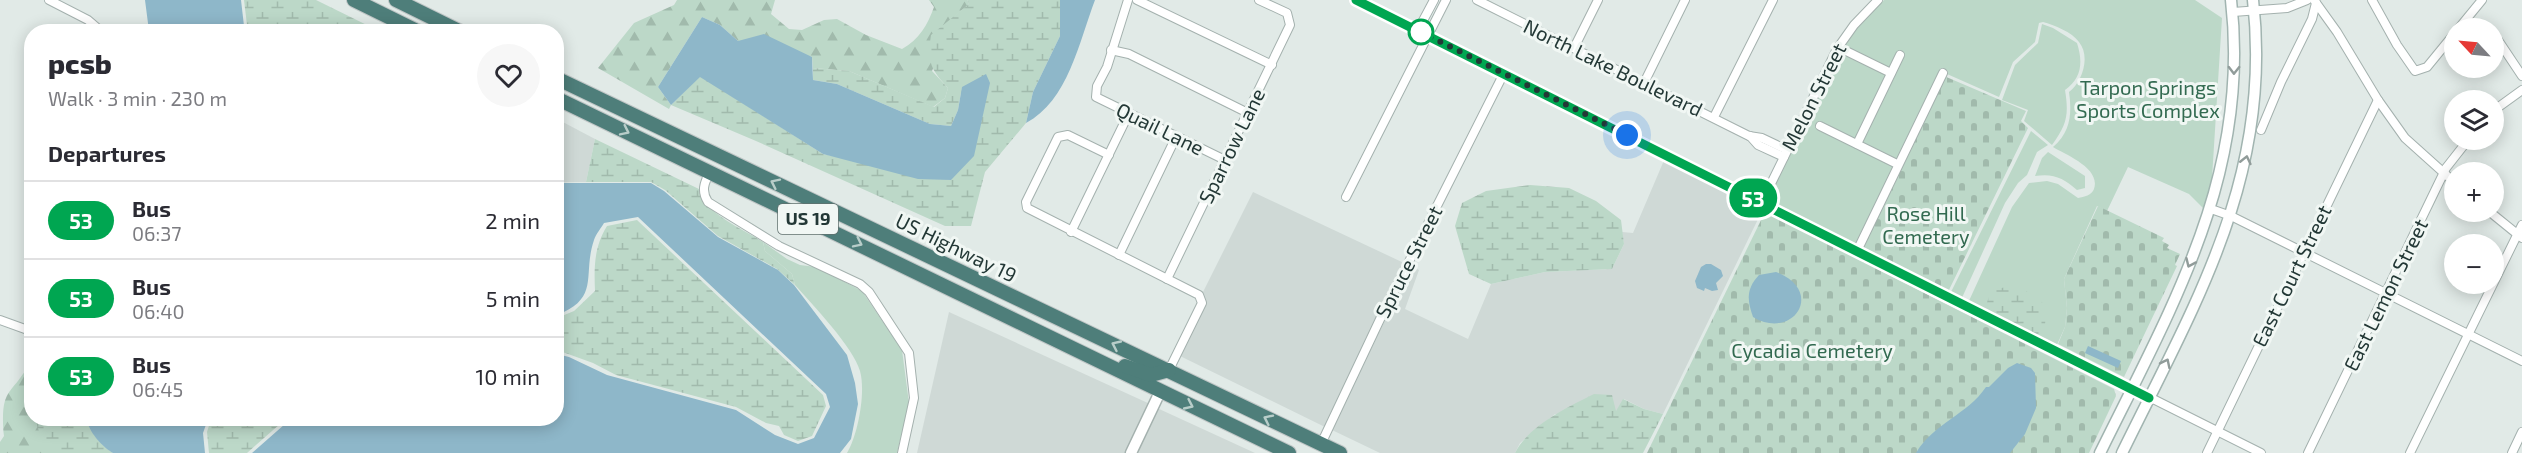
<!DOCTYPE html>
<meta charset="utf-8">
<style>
body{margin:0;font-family:"Exo 2",sans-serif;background:#f7f7f7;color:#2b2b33;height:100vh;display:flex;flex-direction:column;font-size:22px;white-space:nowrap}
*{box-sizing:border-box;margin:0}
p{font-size:20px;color:#7c7c81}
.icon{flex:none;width:33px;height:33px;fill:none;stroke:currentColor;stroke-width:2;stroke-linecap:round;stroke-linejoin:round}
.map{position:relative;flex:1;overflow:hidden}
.details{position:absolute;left:24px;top:24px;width:540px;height:402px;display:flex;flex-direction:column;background:#fff;border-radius:24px;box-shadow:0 3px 15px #0003}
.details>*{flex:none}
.badge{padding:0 12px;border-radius:20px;font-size:21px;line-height:39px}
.needle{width:39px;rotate:296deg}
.fabs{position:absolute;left:2444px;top:18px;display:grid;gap:12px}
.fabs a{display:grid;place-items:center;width:60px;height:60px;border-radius:50%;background:#fff;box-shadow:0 3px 15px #0003;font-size:30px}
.you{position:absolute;width:30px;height:30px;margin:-15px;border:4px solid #fff;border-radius:50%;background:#1a73e8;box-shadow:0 0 0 9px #1a73e833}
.map>.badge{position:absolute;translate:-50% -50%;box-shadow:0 0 0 3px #fff}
h2{padding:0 24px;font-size:22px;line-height:54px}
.round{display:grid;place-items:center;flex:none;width:63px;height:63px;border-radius:32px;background:#f7f7f7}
.overview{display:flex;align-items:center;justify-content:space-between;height:102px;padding:0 24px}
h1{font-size:28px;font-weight:800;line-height:45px}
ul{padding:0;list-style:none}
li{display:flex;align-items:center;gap:18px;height:78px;padding:0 24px;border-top:2px solid #e1e1e2}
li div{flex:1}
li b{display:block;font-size:22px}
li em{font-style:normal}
li .badge{min-width:66px;font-weight:700;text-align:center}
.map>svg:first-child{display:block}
.built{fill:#cfd9d6}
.green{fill:#bcd8c8}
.forest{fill:url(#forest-firs)}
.wetland{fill:url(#wetland-marsh)}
.cemetery{fill:url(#cemetery-stones)}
.water{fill:#8eb7c9}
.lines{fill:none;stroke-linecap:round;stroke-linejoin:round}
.minor-casing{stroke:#a4b1ae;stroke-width:10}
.tertiary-casing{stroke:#a4b1ae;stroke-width:13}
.secondary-casing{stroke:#a1b4b0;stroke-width:13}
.trunk-casing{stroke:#c1c7c7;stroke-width:16}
.minor{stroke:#fff;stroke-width:8}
.tertiary{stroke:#fff;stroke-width:10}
.secondary{stroke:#fff;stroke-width:10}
.trunk{stroke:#4e7e7a;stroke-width:14}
.oneway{stroke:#919c9a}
.oneway2{stroke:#b8cdc9}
.line-casing{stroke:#fff;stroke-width:14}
.line{stroke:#00a651;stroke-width:9}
.walk{stroke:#233836;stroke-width:6;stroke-dasharray:0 10.8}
.stop-dot{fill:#fff;stroke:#00a651;stroke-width:3}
.labels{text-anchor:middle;stroke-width:6;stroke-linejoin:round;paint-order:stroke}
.shield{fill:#f1f7f4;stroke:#61716f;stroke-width:1.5}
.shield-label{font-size:18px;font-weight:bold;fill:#233836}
.street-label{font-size:20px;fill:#233836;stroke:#f1f7f4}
.park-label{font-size:20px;fill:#326a50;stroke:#f1f7f4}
</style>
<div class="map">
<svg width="2522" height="453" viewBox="0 0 2522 453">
<defs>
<pattern id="forest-firs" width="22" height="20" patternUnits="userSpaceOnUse" patternTransform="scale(1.5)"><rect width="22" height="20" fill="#bcd8c8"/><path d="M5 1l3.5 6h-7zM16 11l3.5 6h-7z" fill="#a1baac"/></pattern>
<pattern id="wetland-marsh" width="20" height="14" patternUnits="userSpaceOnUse" patternTransform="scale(1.5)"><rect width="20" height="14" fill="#bcd8c8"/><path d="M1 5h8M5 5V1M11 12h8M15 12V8" fill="none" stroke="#a1baac"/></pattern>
<pattern id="cemetery-stones" width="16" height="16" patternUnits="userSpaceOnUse" patternTransform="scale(1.5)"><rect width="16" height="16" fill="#bcd8c8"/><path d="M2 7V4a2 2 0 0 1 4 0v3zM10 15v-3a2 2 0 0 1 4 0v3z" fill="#a1baac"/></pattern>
</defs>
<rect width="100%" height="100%" fill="#e1eae7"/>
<!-- built -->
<g class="built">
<polygon points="559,120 595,139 586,182 560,182 556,174 556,133"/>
<polygon points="1665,158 1994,325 1766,209 1762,211 1663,414 1644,409 1624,399 1616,412 1555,414 1520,443 1515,453 1380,453 1332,430 1411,266 1419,270 1405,309 1468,339 1491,284 1545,272 1612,269 1624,244 1622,232 1633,233"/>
<polygon points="1253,192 1404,263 1325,427 1180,356 1205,307 1206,302 1202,294"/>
<polygon points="949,312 1150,404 1126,453 917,453"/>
<polygon points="1157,408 1255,453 1135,453"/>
</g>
<!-- green -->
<g class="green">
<path d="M1884,0H2195L2222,18L2211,194L2206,211L2189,194L2128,167L2107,211L2097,206L2064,279L2067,308L2065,327L2056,347L1968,303L2012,207L2029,183L2047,181L2058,184L2078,198C2084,197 2092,195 2094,189C2101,168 2066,155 2053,147C2071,132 2072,112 2069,92C2082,82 2091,57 2079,42C2072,32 2054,25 2043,22L2039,23L2035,42L2013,62L1999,97L1947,74L1948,71L1941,68L1855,246L1767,201L1840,50L1857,28Z"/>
<path d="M2042,24L2053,28L2077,43C2083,62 2082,78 2065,90C2069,115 2067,124 2052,145L2024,121L2028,110L2002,100L2015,65L2038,43Z"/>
<polygon points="2031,131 2048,145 2037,152 2027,175 2018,183 2005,203 1961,300 1950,294"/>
<path d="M2048,152L2085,176V188L2077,190C2064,178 2053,173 2035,176L2042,158Z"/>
<path d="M763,242L787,259L800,265L816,267L862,291L902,350L909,403L897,453H847C858,435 866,392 860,371C854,348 812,304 795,285L792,274L765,251Z"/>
</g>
<!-- forest -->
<g class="forest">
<path d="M677,0H775L771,14L789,29L802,30L824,20L837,19L866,35L902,49C919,40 928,24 934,7L929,0H967L969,4L954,17L932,71L948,88L945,98L933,107L849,71L813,68L812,57L738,41L720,25L702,17L658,87L671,105L669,109L598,68L634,23L674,5Z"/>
<path d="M31,361L32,418L87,419C89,431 102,447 113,453H0V442L4,436C0,385 11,398 31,361Z"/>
</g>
<!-- wetland -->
<g class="wetland">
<polygon points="244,0 316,0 379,31 251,31 247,25"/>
<path d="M967,0H1060V36L1033,92L1026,123L985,172L971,226H945L756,141L671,105L700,76L823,154L951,180L962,87L958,110L951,126L930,124L837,84L813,80V68L849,71L934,107L945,98L948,88C930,69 927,61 931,35L969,4Z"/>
<path d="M595,139L699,189C706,215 742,228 763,242L765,251L792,274L795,285L777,269L718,236L665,190L651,182H586Z"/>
<polygon points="1530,185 1569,188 1596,201 1621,220 1624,244 1612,269 1545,272 1491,284 1469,274 1455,226 1462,203 1486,191"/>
<path d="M637,220L823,395L826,406L812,436L798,441L784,435L779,426L766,423L736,407L616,375L593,363L557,350V318L574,311L595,291C594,267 594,247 607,226Z"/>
<polygon points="2016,284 2047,306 2045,324 2036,338 1984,311 1991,291"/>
<path d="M1594,394L1612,395L1616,411L1623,399L1644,409L1663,414L1643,453H1515C1528,426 1568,407 1594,394Z"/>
<path d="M35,419H87C89,431 102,447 113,453H46Z"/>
<polygon points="211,419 270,419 280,424 247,453 209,453 207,432"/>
</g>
<!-- cemetery -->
<g class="cemetery">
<polygon points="1944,76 2026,111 2021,121 2028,128 1947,294 1859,248"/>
<polygon points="2098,206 2164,238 2162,241 2169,245 2167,248 2180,254 2175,265 2177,266 2124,377 2058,344 2065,327 2067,308 2064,279"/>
<polygon points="1765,212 2114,389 2116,396 2089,453 1647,453"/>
</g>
<!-- water -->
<g class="water">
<polygon points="241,0 244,26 247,31 149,31 145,0"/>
<path d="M1060,0H1095C1079,42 1068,101 1026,123L1033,92L1060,36Z"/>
<polygon points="702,17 720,25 738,41 764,34 812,57 813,80 837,84 930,124 951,126 958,110 962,87 986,74 990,83 974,156 951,180 918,179 823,154 700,77 671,105 658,87"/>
<path d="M557,178L559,183H651L664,191L718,237L778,270L794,285L847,355L855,383L858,404L851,439L840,453H252L285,424L275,419L556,418L557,354L569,357L607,375L736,410L775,435L798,444L814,438L830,407L826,394L638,217L604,223C601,228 596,234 594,240C582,275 601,298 557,315Z"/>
<polygon points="1706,264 1711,264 1721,270 1723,276 1716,283 1718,290 1712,291 1705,288 1704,291 1697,288 1695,281 1701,267"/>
<path d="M1776,272C1826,291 1793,341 1753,317C1747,300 1746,289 1759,275Z"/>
<polygon points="2088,346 2121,361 2118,368 2085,353"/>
<path d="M2017,363L2031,368L2035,373L2036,408L2025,434L2010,453H1916C1933,424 1968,414 1986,387H1989L2008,368Z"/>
<path d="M87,419H117L131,425L132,419H208L203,433L205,453H113C102,447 88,431 87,419Z"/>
</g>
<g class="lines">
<!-- minor casing -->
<g class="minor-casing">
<g id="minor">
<polyline points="49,0 88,20 102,32"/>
<polyline points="1128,0 1107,67 1097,86 1096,97 1225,160"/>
<polyline points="1137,0 1272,65"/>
<polyline points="1356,0 2261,453"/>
<polyline points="1477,0 1749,136 1762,138 1787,150"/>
<polyline points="2314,0 2337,32 2378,100 2405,138 2454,182"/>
<polyline points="2372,0 2397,45 2415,71 2427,67 2454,34"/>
<polyline points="2233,12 2287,8 2307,0"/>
<polyline points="2459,28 2482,0"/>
<polyline points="1418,30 1434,0"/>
<polyline points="2498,40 2522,76"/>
<polyline points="1838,47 1891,73"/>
<polyline points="1574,48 1598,0"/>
<polyline points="1111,50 1129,54 1248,113"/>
<polyline points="1644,83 1685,0"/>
<polyline points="2493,111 2522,90"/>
<polyline points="1714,117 1773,0"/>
<polyline points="1820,126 1895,163"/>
<polyline points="2261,130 2281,82 2312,19 2316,3"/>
<polyline points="1750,136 1758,145 1784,157"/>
<polyline points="1857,144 1900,55"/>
<polyline points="1109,155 1068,135 1058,137 1026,202 1027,208 1199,295 1202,303 1169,370"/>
<path d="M710,172C704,183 701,191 708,202L779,246L860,284L869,292L909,353L914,398L902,453"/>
<polyline points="1346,197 1446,0"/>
<polyline points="1762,202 1837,49 1854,25 1878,0"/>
<polyline points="2211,209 2231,216 2522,361"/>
<polyline points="2490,212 2522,238"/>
<polyline points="1071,232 1129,113"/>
<polyline points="1857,251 1943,73"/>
<polyline points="1119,255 1176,137"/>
<polyline points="1167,279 1290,25 1287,13 1259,0"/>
<polyline points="0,320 25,329 32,329"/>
<polyline points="1321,444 1382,315 1504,73"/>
<polyline points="2207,453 2378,100"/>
<polyline points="2308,453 2446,168 2468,140"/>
<polyline points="2410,453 2522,225"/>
<polyline points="2512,453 2522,432"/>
</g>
</g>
<!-- tertiary casing -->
<g class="tertiary-casing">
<polyline id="tertiary" points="1131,453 1160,392"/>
</g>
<!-- secondary casing -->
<g class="secondary-casing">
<g id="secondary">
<path d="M2100,453C2173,305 2251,172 2231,0"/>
<path d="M2122,453C2196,302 2273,175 2253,0"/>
</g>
</g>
<!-- trunk casing -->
<g class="trunk-casing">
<g id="trunk">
<polyline points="354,0 419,32"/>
<polyline points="396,0 461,32"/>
<polyline points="556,78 1340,453"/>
<polyline points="556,98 1289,453"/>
<polyline points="1125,366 1151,375 1169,370"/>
</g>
</g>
<!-- minor -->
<use href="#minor" class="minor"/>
<!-- tertiary -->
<use href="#tertiary" class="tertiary"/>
<!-- secondary -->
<use href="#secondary" class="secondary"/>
<!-- trunk -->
<use href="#trunk" class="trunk"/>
</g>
<!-- one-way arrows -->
<defs><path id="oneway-chevron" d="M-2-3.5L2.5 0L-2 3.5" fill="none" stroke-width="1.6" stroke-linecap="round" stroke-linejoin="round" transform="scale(1.5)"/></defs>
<g class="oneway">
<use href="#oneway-chevron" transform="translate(2234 70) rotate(91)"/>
<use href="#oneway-chevron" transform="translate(2246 160) rotate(-77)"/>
<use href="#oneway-chevron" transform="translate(2190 263) rotate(114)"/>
<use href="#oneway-chevron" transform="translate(2166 363) rotate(-64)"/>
</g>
<g class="oneway2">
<use href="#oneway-chevron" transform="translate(625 131) rotate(26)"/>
<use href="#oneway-chevron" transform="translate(775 183) rotate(-154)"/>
<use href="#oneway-chevron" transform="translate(858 243) rotate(26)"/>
<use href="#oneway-chevron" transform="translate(1116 345) rotate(-155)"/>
<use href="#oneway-chevron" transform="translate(1189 405) rotate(25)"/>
<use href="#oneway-chevron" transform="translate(1268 419) rotate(-154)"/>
</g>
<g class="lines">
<!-- line casing -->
<g class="line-casing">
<polyline id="line" points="1356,0 2149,398"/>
</g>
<!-- line -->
<use href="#line" class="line"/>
<!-- walk -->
<polyline class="walk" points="1421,32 1627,135"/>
</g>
<!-- markers -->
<circle class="stop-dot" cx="1421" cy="32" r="12"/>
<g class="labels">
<!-- shield labels -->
<rect class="shield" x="778" y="204" width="60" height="30" rx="4.5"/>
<g class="shield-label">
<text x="808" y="225">US 19</text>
</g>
<!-- street labels -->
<g class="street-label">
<text transform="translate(1613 68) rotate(26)" y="7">North Lake Boulevard</text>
<text transform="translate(1814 97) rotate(-63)" y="7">Melon Street</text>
<text transform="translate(1160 129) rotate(26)" y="7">Quail Lane</text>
<text transform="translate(1232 146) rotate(-64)" y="7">Sparrow Lane</text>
<text transform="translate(956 248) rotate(26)" y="7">US Highway 19</text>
<text transform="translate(1409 262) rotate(-63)" y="7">Spruce Street</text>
<text transform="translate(2292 276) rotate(-64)" y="7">East Court Street</text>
<text transform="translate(2386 295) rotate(-64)" y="7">East Lemon Street</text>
</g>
<!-- park labels -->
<g class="park-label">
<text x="2148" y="95">Tarpon Springs<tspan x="2148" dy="23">Sports Complex</tspan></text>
<text x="1926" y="221">Rose Hill<tspan x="1926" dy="23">Cemetery</tspan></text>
<text x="1812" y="358">Cycadia Cemetery</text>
</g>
</g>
</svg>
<div class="fabs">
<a><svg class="needle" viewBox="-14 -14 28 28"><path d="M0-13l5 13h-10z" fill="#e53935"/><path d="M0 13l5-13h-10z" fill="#7c7c81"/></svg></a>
<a><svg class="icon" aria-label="layers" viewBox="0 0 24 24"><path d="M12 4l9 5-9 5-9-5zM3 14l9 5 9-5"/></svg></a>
<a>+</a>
<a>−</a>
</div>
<div class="you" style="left:1627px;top:135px"></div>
<b class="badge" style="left:1753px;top:198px;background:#00a651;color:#fff">53</b>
<section class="details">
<div class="overview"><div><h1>pcsb</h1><p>Walk · 3 min · 230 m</p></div><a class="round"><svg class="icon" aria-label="heart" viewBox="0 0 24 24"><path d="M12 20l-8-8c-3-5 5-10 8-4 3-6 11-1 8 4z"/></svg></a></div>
<h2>Departures</h2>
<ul>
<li><span class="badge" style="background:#00a651;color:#fff">53</span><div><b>Bus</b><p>06:37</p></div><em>2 min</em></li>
<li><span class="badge" style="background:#00a651;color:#fff">53</span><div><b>Bus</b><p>06:40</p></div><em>5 min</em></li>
<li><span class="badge" style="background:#00a651;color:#fff">53</span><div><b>Bus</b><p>06:45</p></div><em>10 min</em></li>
</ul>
</section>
</div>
